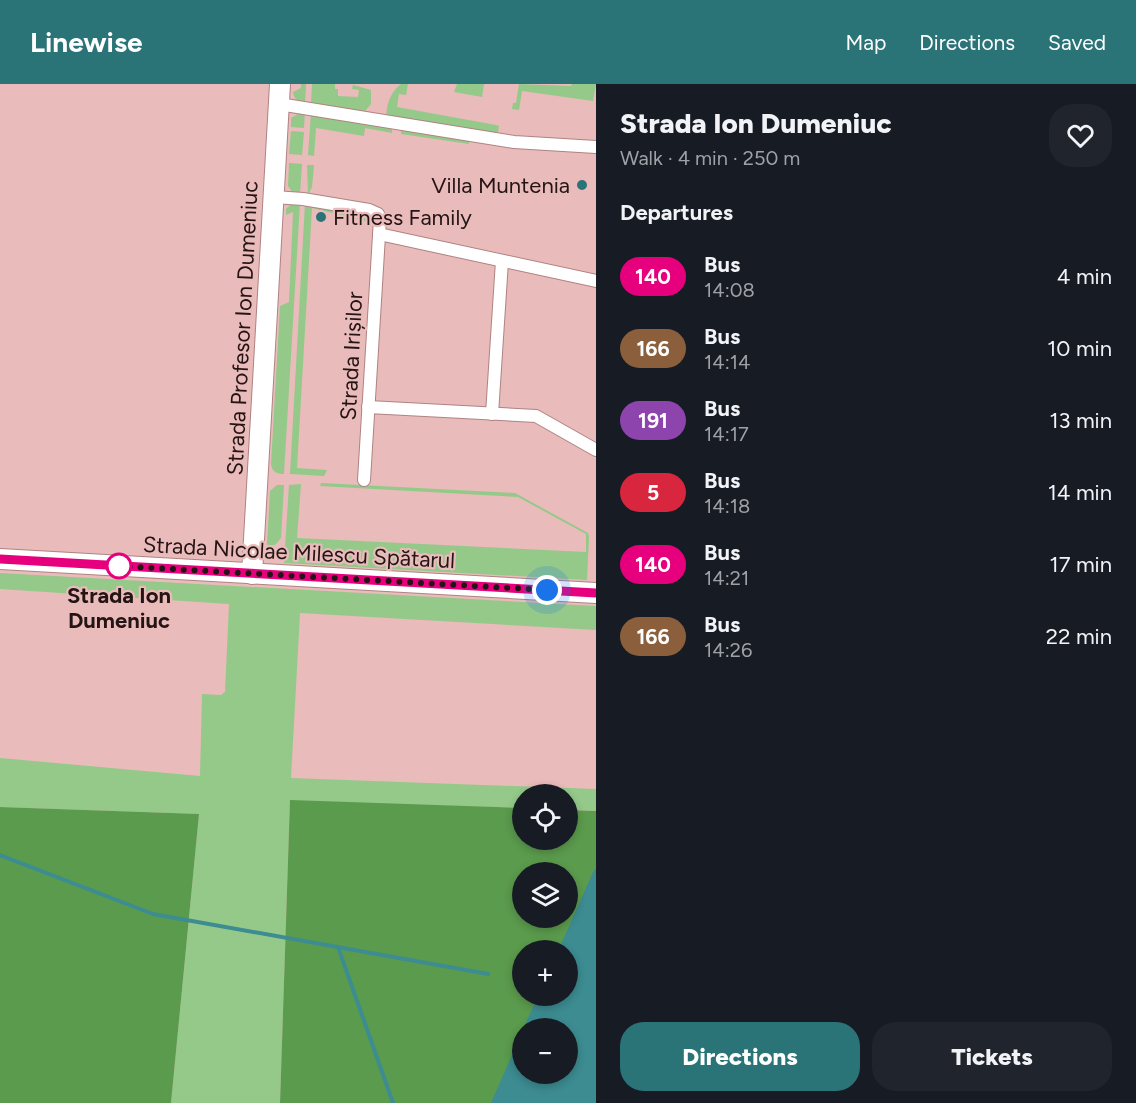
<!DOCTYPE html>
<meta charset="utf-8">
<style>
body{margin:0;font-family:Figtree,sans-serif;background:#20242c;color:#f1f3f6;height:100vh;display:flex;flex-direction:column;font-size:22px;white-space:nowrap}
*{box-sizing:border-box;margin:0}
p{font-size:20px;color:#9ea1a6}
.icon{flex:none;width:33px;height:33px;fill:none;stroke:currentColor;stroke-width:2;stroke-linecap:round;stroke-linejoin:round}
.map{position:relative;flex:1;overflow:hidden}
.drawer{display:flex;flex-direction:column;background:#171b24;width:540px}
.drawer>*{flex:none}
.badge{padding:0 12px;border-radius:20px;font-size:21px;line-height:39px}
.controls{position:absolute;left:512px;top:700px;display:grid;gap:12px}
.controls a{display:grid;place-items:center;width:66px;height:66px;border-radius:50%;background:#171b24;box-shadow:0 3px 9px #0003;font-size:30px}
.you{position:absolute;width:30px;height:30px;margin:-15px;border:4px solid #fff;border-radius:50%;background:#1a73e8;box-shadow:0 0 0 9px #1a73e833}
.map>.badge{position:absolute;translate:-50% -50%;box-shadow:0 0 0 3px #fff}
h2{padding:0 24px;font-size:22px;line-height:54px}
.round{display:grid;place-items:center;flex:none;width:63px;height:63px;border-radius:24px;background:#20242c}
.overview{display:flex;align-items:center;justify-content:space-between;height:102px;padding:0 24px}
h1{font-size:28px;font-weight:800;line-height:45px}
.primary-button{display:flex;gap:12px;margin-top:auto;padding:12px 24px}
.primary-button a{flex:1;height:69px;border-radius:24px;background:#2a7478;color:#fff;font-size:24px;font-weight:800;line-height:69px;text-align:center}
.primary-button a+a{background:#20242c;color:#f1f3f6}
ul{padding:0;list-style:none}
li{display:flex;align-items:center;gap:18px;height:72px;padding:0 24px}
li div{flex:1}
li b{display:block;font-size:22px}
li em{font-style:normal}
li .badge{min-width:66px;font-weight:700;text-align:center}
header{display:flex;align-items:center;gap:36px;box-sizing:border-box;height:84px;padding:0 30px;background:#2a7478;color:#fff}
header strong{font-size:28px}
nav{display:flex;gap:33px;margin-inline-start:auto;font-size:21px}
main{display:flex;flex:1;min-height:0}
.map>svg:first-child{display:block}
.green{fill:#94c989}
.forest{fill:#5b9b4d;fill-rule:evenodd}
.water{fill:#3c8c91}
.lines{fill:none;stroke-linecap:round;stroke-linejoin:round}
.stream{stroke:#3c8c91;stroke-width:4}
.minor-casing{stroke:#af8382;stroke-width:14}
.primary-casing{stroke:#af8382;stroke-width:22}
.minor{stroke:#fff;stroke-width:12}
.primary{stroke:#fff;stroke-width:20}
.line-casing{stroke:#fff;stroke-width:14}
.line{stroke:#e6007e;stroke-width:9}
.walk{stroke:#241414;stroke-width:6;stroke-dasharray:0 10.8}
.poi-dot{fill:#2a7478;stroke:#e9bbba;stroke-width:2}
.stop-dot{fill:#fff;stroke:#e6007e;stroke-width:3}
.labels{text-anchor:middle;stroke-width:4.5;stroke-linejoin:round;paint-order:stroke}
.poi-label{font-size:22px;fill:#241414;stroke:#e9bbba;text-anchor:end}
.street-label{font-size:22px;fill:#241414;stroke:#e9bbba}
.stop-label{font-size:22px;font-weight:bold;fill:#241414;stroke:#e9bbba}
</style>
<header>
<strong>Linewise</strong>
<nav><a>Map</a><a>Directions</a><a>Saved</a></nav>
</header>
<main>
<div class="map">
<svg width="596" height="1019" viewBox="0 0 596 1019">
<rect width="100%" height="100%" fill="#e9bbba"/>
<!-- green -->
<g class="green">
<path d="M301,0H306L305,19C298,17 294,16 293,8L301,4Z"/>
<polygon points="312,0 335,0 335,5 338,5 338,12 358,13 359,6 352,5 353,1 371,6 371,20 365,27 311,20"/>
<path d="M401,0H408L406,11L399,10L397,23L496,41L499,42L498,48L494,50L386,34C387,20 389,10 401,0Z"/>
<polygon points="457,0 484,0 482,13 454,8"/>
<polygon points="519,0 571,2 572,0 596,0 593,17 522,7 519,26 512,25 513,19 516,19"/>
<polygon points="302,28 305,28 304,44 291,43 291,34"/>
<polygon points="311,29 392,42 392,49 365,44 364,52 316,44 314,72 308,71"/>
<polygon points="401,44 469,55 469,60 401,50"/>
<polygon points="291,47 304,48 302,71 289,70"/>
<polygon points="289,79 302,80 300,110 293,109 288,102"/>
<polygon points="307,81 314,81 312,103 308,111"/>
<path d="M300,119L284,390C277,390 272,388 271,380L280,222L289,218L293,128L286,131V125L291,120Z"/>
<polygon points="305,119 370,132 373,139 312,124 297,384 327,386 324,392 290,390"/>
<polygon points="321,399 515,409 588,449 589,453 587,496 284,479 289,401 301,400 297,454 586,468 586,450 518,413 320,402"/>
<polygon points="277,401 284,401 281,454 275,461 267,461 270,407"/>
<polygon points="0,489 596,522 596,546 300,529 291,694 596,705 596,727 567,726 567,711 522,711 522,724 290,717 280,1019 171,1019 199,730 0,723 0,674 200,692 202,610 221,611 225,608 229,520 0,505"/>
</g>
<!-- forest -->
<g class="forest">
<path d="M290,716L522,724V756H567V726L596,727V1019H280ZM522,789H567V834H522ZM522,867H567V912H522ZM522,945H567V990H522Z"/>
<polygon points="0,723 199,730 171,1019 0,1019"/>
</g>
<!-- water -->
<polygon class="water" points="596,785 596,1019 491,1019 522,948 522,990 567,990 567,945 523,945 538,912 567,912 567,867 558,867 594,786"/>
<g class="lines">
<!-- stream -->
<g class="stream">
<polyline points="0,771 153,830 488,890"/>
<polyline points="338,863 393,1019"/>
</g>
<!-- minor casing -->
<g class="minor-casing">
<g id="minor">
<polyline points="279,20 514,58 596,63"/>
<polyline points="274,113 303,115 369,126 378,130 380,135 364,396"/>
<polyline points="379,150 596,197"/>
<polyline points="368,323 536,332 596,366"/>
<polyline points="492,330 502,177"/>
</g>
</g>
<!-- primary casing -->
<g class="primary-casing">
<g id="primary">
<polyline points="0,475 596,509"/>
<polyline points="252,490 280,0"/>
</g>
</g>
<!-- minor -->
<use href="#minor" class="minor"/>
<!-- primary -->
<use href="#primary" class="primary"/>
</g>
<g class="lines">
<!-- line casing -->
<g class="line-casing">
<polyline id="line" points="0,475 596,509"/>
</g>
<!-- line -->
<use href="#line" class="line"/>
<!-- walk -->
<polyline class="walk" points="119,482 547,506"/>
</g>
<!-- markers -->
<g class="poi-dot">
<circle cx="582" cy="101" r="6"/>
<circle cx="321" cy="133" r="6"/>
</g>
<circle class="stop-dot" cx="119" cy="482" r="12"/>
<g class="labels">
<!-- poi labels -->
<g class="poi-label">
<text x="570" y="109">Villa Muntenia</text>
<text x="333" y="141" text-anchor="start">Fitness Family</text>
</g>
<!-- street labels -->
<g class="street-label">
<text transform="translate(242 244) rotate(-87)" y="8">Strada Profesor Ion Dumeniuc</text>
<text transform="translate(351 272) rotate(-87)" y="8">Strada Irișilor</text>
<text transform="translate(299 468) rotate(3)" y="8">Strada Nicolae Milescu Spătarul</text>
</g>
<!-- stop labels -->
<g class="stop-label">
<text x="119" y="519">Strada Ion<tspan x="119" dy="25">Dumeniuc</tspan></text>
</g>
</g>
</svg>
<div class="controls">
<a><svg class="icon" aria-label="locate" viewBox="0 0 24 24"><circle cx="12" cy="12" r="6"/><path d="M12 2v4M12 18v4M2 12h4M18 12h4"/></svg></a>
<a><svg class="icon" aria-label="layers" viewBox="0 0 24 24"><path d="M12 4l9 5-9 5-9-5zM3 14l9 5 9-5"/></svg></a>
<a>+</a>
<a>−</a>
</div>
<div class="you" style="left:547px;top:506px"></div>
</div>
<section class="drawer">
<div class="overview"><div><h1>Strada Ion Dumeniuc</h1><p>Walk · 4 min · 250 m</p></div><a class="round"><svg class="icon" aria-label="heart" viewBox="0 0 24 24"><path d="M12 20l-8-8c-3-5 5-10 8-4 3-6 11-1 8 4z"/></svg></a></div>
<h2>Departures</h2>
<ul>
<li><span class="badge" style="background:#e6007e;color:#fff">140</span><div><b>Bus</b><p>14:08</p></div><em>4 min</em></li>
<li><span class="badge" style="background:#8b5e3c;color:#fff">166</span><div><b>Bus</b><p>14:14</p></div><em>10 min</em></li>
<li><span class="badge" style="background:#8e44ad;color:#fff">191</span><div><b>Bus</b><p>14:17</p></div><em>13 min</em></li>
<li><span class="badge" style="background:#d7263d;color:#fff">5</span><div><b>Bus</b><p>14:18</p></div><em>14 min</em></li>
<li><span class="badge" style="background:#e6007e;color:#fff">140</span><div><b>Bus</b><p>14:21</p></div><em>17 min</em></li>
<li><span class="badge" style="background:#8b5e3c;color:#fff">166</span><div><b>Bus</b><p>14:26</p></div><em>22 min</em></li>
</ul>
<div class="primary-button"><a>Directions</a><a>Tickets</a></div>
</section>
</main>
